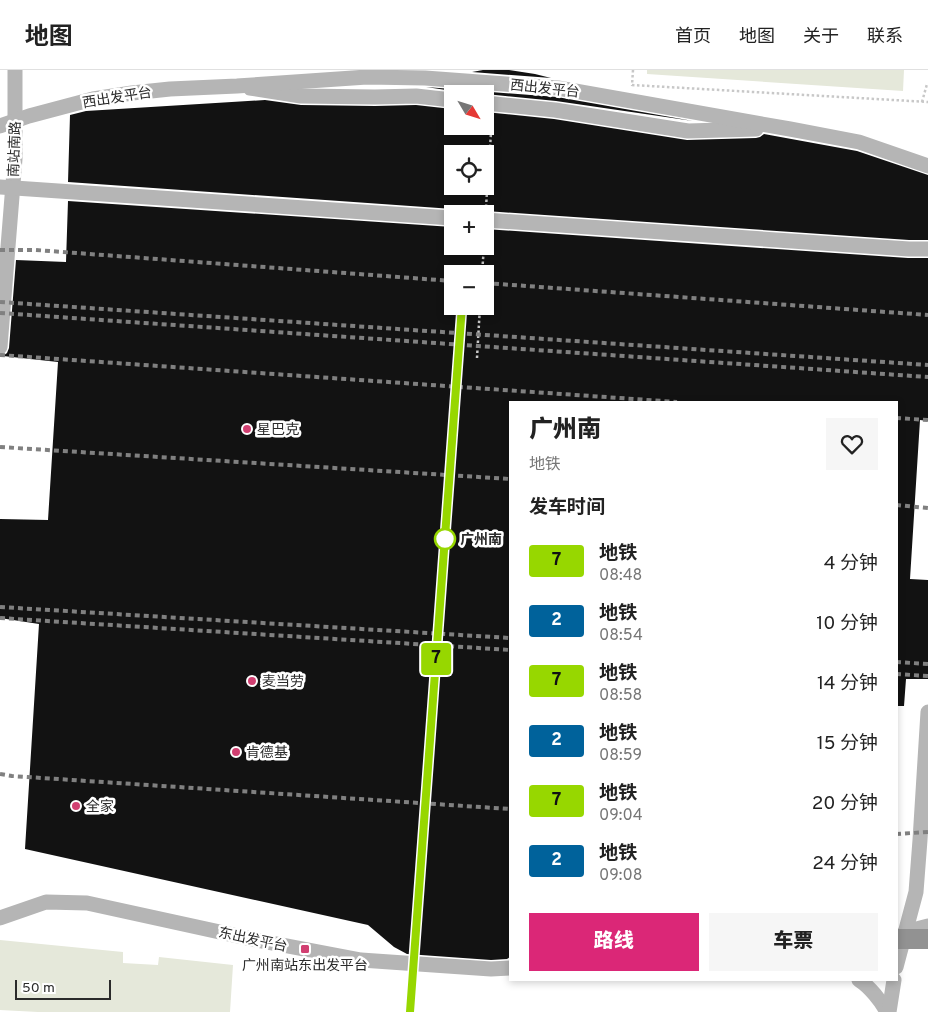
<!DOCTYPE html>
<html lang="zh">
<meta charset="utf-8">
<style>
body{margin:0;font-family:Overpass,"Noto Sans SC",sans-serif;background:#f6f6f6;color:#222;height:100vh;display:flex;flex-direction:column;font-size:19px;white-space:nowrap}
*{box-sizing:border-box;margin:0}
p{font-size:16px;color:#767676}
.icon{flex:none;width:28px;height:28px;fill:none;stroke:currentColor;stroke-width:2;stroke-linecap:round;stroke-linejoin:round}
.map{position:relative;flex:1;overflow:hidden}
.drawer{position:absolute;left:509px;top:331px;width:389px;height:580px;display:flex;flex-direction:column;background:#fff;border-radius:0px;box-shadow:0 2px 8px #0003}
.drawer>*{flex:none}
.badge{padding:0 10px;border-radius:4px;font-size:18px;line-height:32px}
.needle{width:32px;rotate:128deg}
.fabs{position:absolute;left:444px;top:15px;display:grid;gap:10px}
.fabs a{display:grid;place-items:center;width:50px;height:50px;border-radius:0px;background:#fff;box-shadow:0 2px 8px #0003;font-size:25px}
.scale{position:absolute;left:15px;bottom:12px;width:96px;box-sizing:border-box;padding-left:5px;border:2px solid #2b2b2b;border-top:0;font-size:14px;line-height:18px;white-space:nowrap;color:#2b2b2b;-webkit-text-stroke:4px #fff;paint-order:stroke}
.map>.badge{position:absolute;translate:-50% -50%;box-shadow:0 0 0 2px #fff}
h2{padding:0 20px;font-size:19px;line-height:45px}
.round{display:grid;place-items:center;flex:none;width:52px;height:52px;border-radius:0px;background:#f6f6f6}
.head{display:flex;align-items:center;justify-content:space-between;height:85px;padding:0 20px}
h1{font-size:24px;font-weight:800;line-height:38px}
.button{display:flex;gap:10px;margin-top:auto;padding:10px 20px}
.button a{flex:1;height:58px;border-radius:0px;background:#db2777;color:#fff;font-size:20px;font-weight:800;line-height:58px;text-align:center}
.button a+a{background:#f6f6f6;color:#222}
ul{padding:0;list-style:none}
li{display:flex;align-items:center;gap:15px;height:60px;padding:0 20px}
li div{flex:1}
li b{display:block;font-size:19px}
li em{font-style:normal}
li .badge{min-width:55px;font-weight:700;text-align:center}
header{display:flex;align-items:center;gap:30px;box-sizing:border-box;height:70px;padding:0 25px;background:#fff;border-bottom:1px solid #e0e0e0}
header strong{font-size:24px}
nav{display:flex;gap:28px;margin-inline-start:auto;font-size:18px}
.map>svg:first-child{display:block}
.green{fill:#e5e8da}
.building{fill:#121212;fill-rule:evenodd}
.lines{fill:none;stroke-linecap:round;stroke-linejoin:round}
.path{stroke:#c8c8c8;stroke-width:2.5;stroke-dasharray:2.5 2.5;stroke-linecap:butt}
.secondary{stroke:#b5b5b5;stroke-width:15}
.rail{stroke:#808080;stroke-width:4;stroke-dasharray:5 4;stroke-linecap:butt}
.secondary-bridge{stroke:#b5b5b5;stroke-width:15}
.highway-bridge{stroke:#929292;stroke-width:20}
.line-casing{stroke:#fff;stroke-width:11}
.line{stroke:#97d700;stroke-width:8}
.poi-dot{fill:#d13f71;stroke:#fff;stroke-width:2}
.stop-dot{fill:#fff;stroke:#97d700;stroke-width:2.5}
.labels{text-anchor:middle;stroke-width:5;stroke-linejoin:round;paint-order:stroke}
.street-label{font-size:14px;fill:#2b2b2b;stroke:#fff}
.poi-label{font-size:14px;fill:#2b2b2b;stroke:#fff;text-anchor:start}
.stop-label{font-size:14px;font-weight:bold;fill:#2b2b2b;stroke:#fff;text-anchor:start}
</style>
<header>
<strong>地图</strong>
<nav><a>首页</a><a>地图</a><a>关于</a><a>联系</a></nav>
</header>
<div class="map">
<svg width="928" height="942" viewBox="0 0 928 942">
<rect width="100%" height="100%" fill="#fff"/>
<!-- green -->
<g class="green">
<polygon points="647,0 904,0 903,21 647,4"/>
<polygon points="0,870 123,882 123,893 158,895 159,887 233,895 230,942 38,942 0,940"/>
</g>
<!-- building -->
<g class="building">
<polygon points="483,0 509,0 535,4 551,8 472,2"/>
<polygon points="426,17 557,27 693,51 556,31 486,24 459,24 453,21"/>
<path d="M265,30L301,35L375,36L416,35L452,39V56H485V42L554,49L687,70L756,68L760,67L764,64L857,81L928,105V170H909L486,141H481L478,144H460L457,140L453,139L68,112L70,45L86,41ZM452,84H485V116H452Z"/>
<path d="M68,131L452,157V176H485V159L908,188H928V351L920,350L910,509L928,510V609H906L904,636H896V332H510V887L507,889L491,890L407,884L394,877L368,855L25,779L39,554L0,548V449L48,450L58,292L3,286L7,283L9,278L16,190L66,192ZM452,204H485V236H452Z"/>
</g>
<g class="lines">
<!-- path -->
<g class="path">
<polyline points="633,0 632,15 928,32"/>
<polyline points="922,32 927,14"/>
<polyline points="486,137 492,48"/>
<polyline points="482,204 484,176"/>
<polyline points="477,288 480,236"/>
</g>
<!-- secondary -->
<g class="secondary">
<polyline points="250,18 301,26 375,27 416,26 452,30"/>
<polyline points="0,277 15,89 15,0"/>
<polyline points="905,862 928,856"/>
<polyline points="896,897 916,822 920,770 928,642"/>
<path d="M859,910C870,917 881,931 887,942"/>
<polyline points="889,942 894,910"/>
</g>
<!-- rail -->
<g class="rail">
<polyline points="0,180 36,180 452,211"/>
<polyline points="485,213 928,245"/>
<polyline points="0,232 928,295"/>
<polyline points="0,243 928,307"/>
<polyline points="0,285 677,332"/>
<polyline points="896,348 928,350"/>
<polyline points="0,377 510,409"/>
<polyline points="896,435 928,438"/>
<polyline points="0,537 510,568"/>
<polyline points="0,548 510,580"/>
<polyline points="896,592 928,594"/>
<polyline points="896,604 928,606"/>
<polyline points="0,704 12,706 510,739"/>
<polyline points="896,764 928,762"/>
</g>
<!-- secondary-bridge -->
<g class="secondary-bridge">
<polyline points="485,33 555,40 688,61 756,59"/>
<polyline points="0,56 29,46 93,29 132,23 170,19 237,16 367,7 425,8 558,18 790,59 859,72 928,96"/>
<polyline points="0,117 452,148"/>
<polyline points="485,150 909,179 928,179"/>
<polyline points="0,848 46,832 87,833 256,870 361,890 491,899 510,898"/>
</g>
<!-- highway-bridge -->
<polyline class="highway-bridge" points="896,869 928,869"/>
</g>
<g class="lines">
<!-- line casing -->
<g class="line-casing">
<polyline id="line" points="410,942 462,236"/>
</g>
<!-- line -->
<use href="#line" class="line"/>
</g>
<!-- markers -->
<g class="poi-dot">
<circle cx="247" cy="359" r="5"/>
<circle cx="252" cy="611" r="5"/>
<circle cx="236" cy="682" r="5"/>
<circle cx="76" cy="736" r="5"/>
<rect x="300" y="874" width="10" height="10" rx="2.5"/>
</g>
<circle class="stop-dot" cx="445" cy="469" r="10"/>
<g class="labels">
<!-- street labels -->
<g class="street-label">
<text transform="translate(545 18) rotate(6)" y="5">西出发平台</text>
<text transform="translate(117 27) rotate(-9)" y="5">西出发平台</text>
<text transform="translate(14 79) rotate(-88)" y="5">南站南路</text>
<text transform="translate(253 869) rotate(12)" y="5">东出发平台</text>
</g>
<!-- poi labels -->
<g class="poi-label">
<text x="257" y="364">星巴克</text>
<text x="262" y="616">麦当劳</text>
<text x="246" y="687">肯德基</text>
<text x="86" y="741">全家</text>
<text x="305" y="900" text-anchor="middle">广州南站东出发平台</text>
</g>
<!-- stop labels -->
<g class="stop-label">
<text x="460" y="474">广州南</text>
</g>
</g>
</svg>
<div class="fabs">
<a><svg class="needle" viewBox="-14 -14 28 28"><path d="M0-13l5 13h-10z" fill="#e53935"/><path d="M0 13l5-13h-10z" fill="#767676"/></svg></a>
<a><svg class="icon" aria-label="locate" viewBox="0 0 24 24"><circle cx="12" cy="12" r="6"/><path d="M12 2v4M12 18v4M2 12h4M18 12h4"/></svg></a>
<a>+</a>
<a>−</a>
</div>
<div class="scale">50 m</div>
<b class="badge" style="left:436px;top:589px;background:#97d700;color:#111">7</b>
<section class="drawer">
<div class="head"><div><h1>广州南</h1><p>地铁</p></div><a class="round"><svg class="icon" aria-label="heart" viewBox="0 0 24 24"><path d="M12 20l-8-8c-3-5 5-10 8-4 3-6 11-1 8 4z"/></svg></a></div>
<h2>发车时间</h2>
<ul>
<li><span class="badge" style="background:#97d700;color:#111">7</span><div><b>地铁</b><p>08:48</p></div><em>4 分钟</em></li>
<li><span class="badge" style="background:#00629b;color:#fff">2</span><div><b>地铁</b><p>08:54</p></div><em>10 分钟</em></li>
<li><span class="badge" style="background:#97d700;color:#111">7</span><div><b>地铁</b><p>08:58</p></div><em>14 分钟</em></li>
<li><span class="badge" style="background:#00629b;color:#fff">2</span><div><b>地铁</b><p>08:59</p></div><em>15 分钟</em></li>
<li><span class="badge" style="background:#97d700;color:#111">7</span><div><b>地铁</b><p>09:04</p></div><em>20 分钟</em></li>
<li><span class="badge" style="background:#00629b;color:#fff">2</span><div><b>地铁</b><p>09:08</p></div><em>24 分钟</em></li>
</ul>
<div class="button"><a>路线</a><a>车票</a></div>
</section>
</div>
